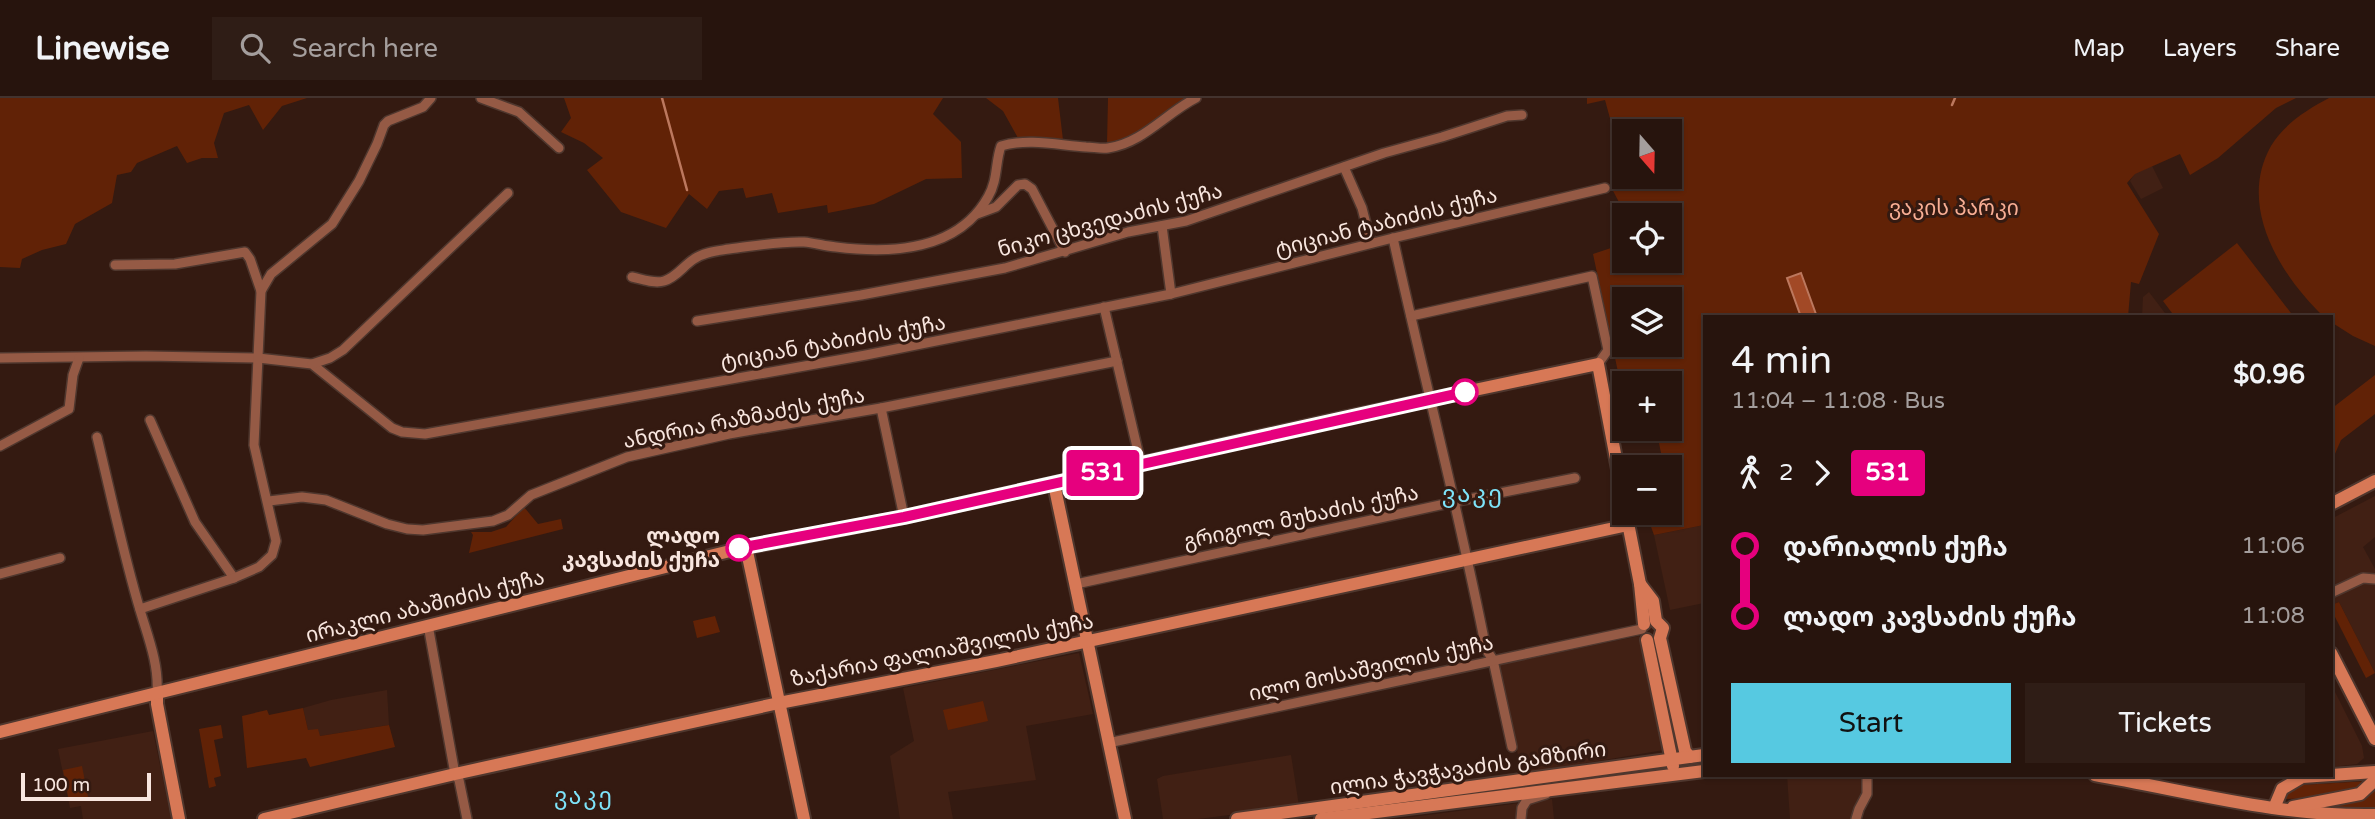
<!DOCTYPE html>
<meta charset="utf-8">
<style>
body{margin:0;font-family:"Varela Round","Noto Sans Georgian",sans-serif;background:#2f1d16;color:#f1f3f6;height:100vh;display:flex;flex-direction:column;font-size:26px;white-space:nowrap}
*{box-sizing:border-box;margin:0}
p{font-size:23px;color:#a49e9d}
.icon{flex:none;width:38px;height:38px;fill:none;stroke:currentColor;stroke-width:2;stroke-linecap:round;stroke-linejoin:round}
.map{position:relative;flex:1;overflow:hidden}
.drawer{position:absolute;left:1703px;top:217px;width:630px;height:462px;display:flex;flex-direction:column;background:#27140d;border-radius:0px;box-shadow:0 2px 5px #0004,0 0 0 2px #43332e}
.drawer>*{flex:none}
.badge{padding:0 14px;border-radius:5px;font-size:24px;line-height:46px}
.needle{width:46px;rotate:160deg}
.tools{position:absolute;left:1612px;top:21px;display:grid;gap:14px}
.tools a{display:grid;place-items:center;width:70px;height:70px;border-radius:0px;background:#27140d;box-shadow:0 2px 5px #0004,0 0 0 2px #43332e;font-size:35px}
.scale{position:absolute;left:21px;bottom:18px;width:130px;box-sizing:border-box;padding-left:7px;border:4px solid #f8e6df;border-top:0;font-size:19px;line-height:24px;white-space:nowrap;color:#f8e6df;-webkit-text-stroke:5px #341a11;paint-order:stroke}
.map>.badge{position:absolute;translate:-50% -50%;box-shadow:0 0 0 4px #fff}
.legs{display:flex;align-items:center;gap:10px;height:77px;padding:0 28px;font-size:23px}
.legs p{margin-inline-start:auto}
.summary{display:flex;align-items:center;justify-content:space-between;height:119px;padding:0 28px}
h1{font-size:38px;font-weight:600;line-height:52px}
.primary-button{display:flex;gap:14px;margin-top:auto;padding:14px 28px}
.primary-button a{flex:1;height:80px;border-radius:0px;background:#56c9e1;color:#111;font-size:28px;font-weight:600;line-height:80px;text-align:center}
.primary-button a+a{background:#2f1d16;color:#f1f3f6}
ul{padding:0 28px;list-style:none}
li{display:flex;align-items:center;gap:24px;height:70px;font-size:26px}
li i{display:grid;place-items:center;width:10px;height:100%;margin:0 9px;background:currentColor}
li i::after{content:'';width:18px;height:18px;margin:-9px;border:5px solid;border-radius:50%;background:#27140d}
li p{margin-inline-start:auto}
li:first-child i{background:linear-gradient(#0000 50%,currentColor 0)}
li:last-child i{background:linear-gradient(currentColor 50%,#0000 0)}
header{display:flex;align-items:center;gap:42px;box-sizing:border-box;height:98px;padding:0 35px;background:#27140d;border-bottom:2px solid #43332e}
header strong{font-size:33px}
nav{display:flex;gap:38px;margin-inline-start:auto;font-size:24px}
.search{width:490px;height:63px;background:#2f1d16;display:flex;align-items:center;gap:18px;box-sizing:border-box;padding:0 24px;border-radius:0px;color:#a49e9d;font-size:26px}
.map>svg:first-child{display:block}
.built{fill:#412014}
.green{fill:#612206;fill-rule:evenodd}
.water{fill:#a24926;stroke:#bc785e;stroke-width:2}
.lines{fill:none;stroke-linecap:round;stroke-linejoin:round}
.stream{stroke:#bc785e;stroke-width:2.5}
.street-casing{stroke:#4f372e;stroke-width:12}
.secondary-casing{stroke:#4f372e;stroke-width:16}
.street{stroke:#955a45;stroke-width:9}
.secondary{stroke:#d77856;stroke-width:12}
.line-1-casing{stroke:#fff;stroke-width:16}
.line-1{stroke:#e6007e;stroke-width:10}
.stop-1-dot{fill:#fff;stroke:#e6007e;stroke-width:3.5}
.labels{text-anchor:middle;stroke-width:6;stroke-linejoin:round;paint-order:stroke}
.park-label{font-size:21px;fill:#f8ae94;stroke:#341a11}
.street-label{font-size:21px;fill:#f8e6df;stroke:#341a11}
.stop-label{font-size:21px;font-weight:bold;fill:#f8e6df;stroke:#341a11;text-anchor:end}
.neighbourhood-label{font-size:23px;letter-spacing:2px;fill:#7ee4fa;stroke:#341a11}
.quarter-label{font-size:24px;letter-spacing:2px;fill:#7ee4fa;stroke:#341a11}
</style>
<header>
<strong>Linewise</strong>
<div class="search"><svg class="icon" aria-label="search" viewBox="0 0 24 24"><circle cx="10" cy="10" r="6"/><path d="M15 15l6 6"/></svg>Search here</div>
<nav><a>Map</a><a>Layers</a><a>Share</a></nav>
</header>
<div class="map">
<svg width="2375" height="721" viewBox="0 0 2375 721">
<rect width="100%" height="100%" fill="#341a11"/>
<!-- built -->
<g class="built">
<polygon points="2152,68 2163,90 2141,101 2130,83 2135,75"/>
<polygon points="2149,194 2168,219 2142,219 2143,199"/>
<polygon points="2375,398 2375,439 2363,449 2375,471 2375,575 2339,504 2331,507 2331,421"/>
<polygon points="1704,427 1704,505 1670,512 1654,437"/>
<polygon points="1639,538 1664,652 1520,676 1519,662 1499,567"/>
<polygon points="1079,555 1093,616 1026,628 1036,682 948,694 953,721 900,721 890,658 914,643 903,590"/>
<polygon points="2331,586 2362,648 2364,660 2357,666 2331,669"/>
<polygon points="387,592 389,627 320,638 308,632 303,610 331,602"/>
<polygon points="153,633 171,721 83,721 81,708 70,710 58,651"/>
<polygon points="1291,657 1299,708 1198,721 1163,721 1157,681 1163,678"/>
<polygon points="1787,677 1867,677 1867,696 1856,721 1790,721"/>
<polygon points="1552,701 1554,721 1397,721"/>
</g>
<!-- green -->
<g class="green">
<polygon points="0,0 307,0 282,8 263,32 249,7 224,15 214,45 218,60 202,60 187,65 177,48 137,65 131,74 117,77 112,105 75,126 66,146 42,152 22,161 20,170 0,169"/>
<polygon points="564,0 943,0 933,16 961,44 962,80 926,81 874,106 828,115 827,107 778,115 772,95 746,100 743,90 719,93 707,111 689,96 666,130 621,114 587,72 603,60 584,45 561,34 571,20"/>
<polygon points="986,0 1058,0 1063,42 1018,40 1003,13"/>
<path d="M1108,0H1186C1167,9 1165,16 1149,28C1138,36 1121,44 1107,46Z"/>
<path d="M1587,0H2296L2276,10L2218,60L2190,77L2180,56L2135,76L2127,85L2159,136L2139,186L2131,184L2128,219H1704V427L1654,437L1646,415H1670V369H1664L1656,331H1670V285H1646L1645,282L1624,286L1621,274H1618L1593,156L1623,146L1621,108L1611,89L1637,79H1670V33H1631L1611,24L1605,2L1587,6ZM1624,117H1670V163H1624ZM1624,201H1670V247H1624Z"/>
<path d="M2329,0H2375V248L2353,238L2331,224V219H2324C2280,177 2237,108 2271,48C2284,26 2308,11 2329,0Z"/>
<polygon points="2237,145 2294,219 2175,219 2163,203"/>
<polygon points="2375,277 2375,316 2341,342 2331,365 2331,311"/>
<polygon points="524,409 538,426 561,421 563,431 469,455 473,437 471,434 491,434 506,429"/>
<polygon points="2339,504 2375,575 2366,580 2331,511 2331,507"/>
<polygon points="715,518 720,534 697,540 693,523"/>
<polygon points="983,603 988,623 948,632 943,612"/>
<polygon points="303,610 308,632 318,631 320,638 389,627 395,649 310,669 306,660 247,670 242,618 267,612 269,617"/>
<polygon points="221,627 223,640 214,642 221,678 214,680 216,688 209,690 199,631"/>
<polygon points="82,668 88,699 69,703 63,672"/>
<path d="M2369,683C2350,703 2312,700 2286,701L2285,699V696L2300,687Z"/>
<polygon points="2375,689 2375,710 2300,710 2345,706 2357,702"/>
</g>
<!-- water -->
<polygon class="water" points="1801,175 1817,219 1801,219 1787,180"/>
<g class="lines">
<!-- stream -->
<g class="stream">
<polyline points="662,0 687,92"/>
<polyline points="1952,7 1955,0"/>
</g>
<!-- street casing -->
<g class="street-casing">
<g id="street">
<polyline points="481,0 519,14 559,50"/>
<polyline points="1344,69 1362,110 1371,145"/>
<polyline points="977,116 996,109 1018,87 1025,86 1032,91 1065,154"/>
<polyline points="1162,128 1171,196"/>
<path d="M1393,140C1423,277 1459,413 1486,551L1493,562L1512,649"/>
<polyline points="115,167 175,166 245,154 250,161 261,193"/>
<path d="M632,179C642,181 654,186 664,183C677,179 683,168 694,161C704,154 717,153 729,151C754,148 780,143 804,144C815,145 825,148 836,149C890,156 958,153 988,99C998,82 995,65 1001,48C1028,40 1058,47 1086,49C1093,49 1101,51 1108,50C1143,45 1166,15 1196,0"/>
<polyline points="1104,209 1141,366"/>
<polyline points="1411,218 1592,178 1608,252 1598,266"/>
<polyline points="697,223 861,197 1005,170 1128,134 1186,123 1384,55 1442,39 1507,18 1522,17"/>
<polyline points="0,260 146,258 258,260 312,266 392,330 402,334 425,336 866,257 1171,196 1393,140 1605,90"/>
<polyline points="312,266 330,260 343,252 508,95"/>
<polyline points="881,310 904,419"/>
<polyline points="150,322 195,424 234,480"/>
<path d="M97,339C111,397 123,455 140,512C148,539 159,566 157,595"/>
<polyline points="0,348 69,311 73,277 79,260"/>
<polyline points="269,403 302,399 326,402 387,426 407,431 423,432 493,423 508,417 531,397 627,359 729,336 881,310 1117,263"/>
<polyline points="0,476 60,460"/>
<polyline points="1076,486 1454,404 1575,380"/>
<polyline points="2331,495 2363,480 2375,481"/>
<polyline points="140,511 234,480 259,469 272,457 276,443 254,347 261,193 271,176 332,126 359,83 377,46 384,27 388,23 423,9 431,0"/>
<polyline points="428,527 455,676 459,682 467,721"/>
<polyline points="1108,645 1642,531"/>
<polyline points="1521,721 1522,710 1527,702 1546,696"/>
<polyline points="1856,721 1859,711 1867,696 1867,677"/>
</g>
</g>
<!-- secondary casing -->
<g class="secondary-casing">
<g id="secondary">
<polyline points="1054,386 1125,721"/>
<polyline points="2331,406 2375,383"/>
<polyline points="1626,415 1640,486 1644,526"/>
<polyline points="746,449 804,721"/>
<polyline points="1640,486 1653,503 1656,523 1663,530 1660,540 1685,653 1690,659"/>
<polyline points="1647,542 1673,668"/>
<polyline points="2331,555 2375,641"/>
<polyline points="157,595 157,606 179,721"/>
<polyline points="0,634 734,452 904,419 1342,320 1598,266 1624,403"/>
<path d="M2095,677C2188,693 2280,719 2375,717"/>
<polyline points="2293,709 2360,696 2375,682"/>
<polyline points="2274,710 2282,691 2302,679 2375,674"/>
<polyline points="264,721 455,676 779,605 996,563 1628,427"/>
<polyline points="1237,721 1704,657"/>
<polyline points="1321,721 1704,673"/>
</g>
</g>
<!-- street -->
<use href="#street" class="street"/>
<!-- secondary -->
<use href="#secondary" class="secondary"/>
</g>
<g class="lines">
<!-- line-1 casing -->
<g class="line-1-casing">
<polyline id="line-1" points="739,450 904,419 1465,294"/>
</g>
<!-- line-1 -->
<use href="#line-1" class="line-1"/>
</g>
<!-- markers -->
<g class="stop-1-dot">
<circle cx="1465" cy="294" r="12"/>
<circle cx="739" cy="450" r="12"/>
</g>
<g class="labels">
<!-- park labels -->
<g class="park-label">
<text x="1954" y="117">ვაკის პარკი</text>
</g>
<!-- street labels -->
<g class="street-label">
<text transform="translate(1110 122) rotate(-15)" y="7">ნიკო ცხვედაძის ქუჩა</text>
<text transform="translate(1386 124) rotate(-14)" y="7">ტიციან ტაბიძის ქუჩა</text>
<text transform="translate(833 244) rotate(-10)" y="7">ტიციან ტაბიძის ქუჩა</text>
<text transform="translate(744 320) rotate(-11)" y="7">ანდრია რაზმაძეს ქუჩა</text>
<text transform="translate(1301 419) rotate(-12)" y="7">გრიგოლ მუხაძის ქუჩა</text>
<text transform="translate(425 508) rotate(-14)" y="7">ირაკლი აბაშიძის ქუჩა</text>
<text transform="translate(942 552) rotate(-11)" y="7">ზაქარია ფალიაშვილის ქუჩა</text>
<text transform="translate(1371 570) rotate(-12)" y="7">ილო მოსაშვილის ქუჩა</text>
<text transform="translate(1468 670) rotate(-8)" y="7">ილია ჭავჭავაძის გამზირი</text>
</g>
<!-- stop labels -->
<g class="stop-label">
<text x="720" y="445">ლადო<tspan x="720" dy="24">კავსაძის ქუჩა</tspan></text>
</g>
<!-- neighbourhood labels -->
<g class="neighbourhood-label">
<text x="584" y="706">ვაკე</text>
</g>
<!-- quarter labels -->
<g class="quarter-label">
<text x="1473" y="404">ვაკე</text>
</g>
</g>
</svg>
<div class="tools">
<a><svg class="needle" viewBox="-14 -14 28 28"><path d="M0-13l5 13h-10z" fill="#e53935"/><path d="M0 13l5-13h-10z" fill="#a49e9d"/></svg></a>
<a><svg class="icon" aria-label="locate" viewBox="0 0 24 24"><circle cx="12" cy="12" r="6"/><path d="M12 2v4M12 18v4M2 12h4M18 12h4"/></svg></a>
<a><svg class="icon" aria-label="layers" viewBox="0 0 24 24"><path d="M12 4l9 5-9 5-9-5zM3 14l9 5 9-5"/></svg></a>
<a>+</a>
<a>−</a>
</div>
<div class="scale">100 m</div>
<b class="badge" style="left:1103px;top:375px;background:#e6007e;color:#fff">531</b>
<section class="drawer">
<div class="summary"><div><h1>4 min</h1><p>11:04 – 11:08 · Bus</p></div><b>$0.96</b></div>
<div class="legs"><svg class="icon" aria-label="walk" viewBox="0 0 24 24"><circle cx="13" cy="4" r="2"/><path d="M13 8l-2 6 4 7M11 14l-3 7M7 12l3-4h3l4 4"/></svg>2<svg class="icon" aria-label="forward" viewBox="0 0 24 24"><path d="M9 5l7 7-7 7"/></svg><b class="badge" style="background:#e6007e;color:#fff">531</b></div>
<ul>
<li><i style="color:#e6007e"></i><b>დარიალის ქუჩა</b><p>11:06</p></li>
<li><i style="color:#e6007e"></i><b>ლადო კავსაძის ქუჩა</b><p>11:08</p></li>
</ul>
<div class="primary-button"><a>Start</a><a>Tickets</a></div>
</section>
</div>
